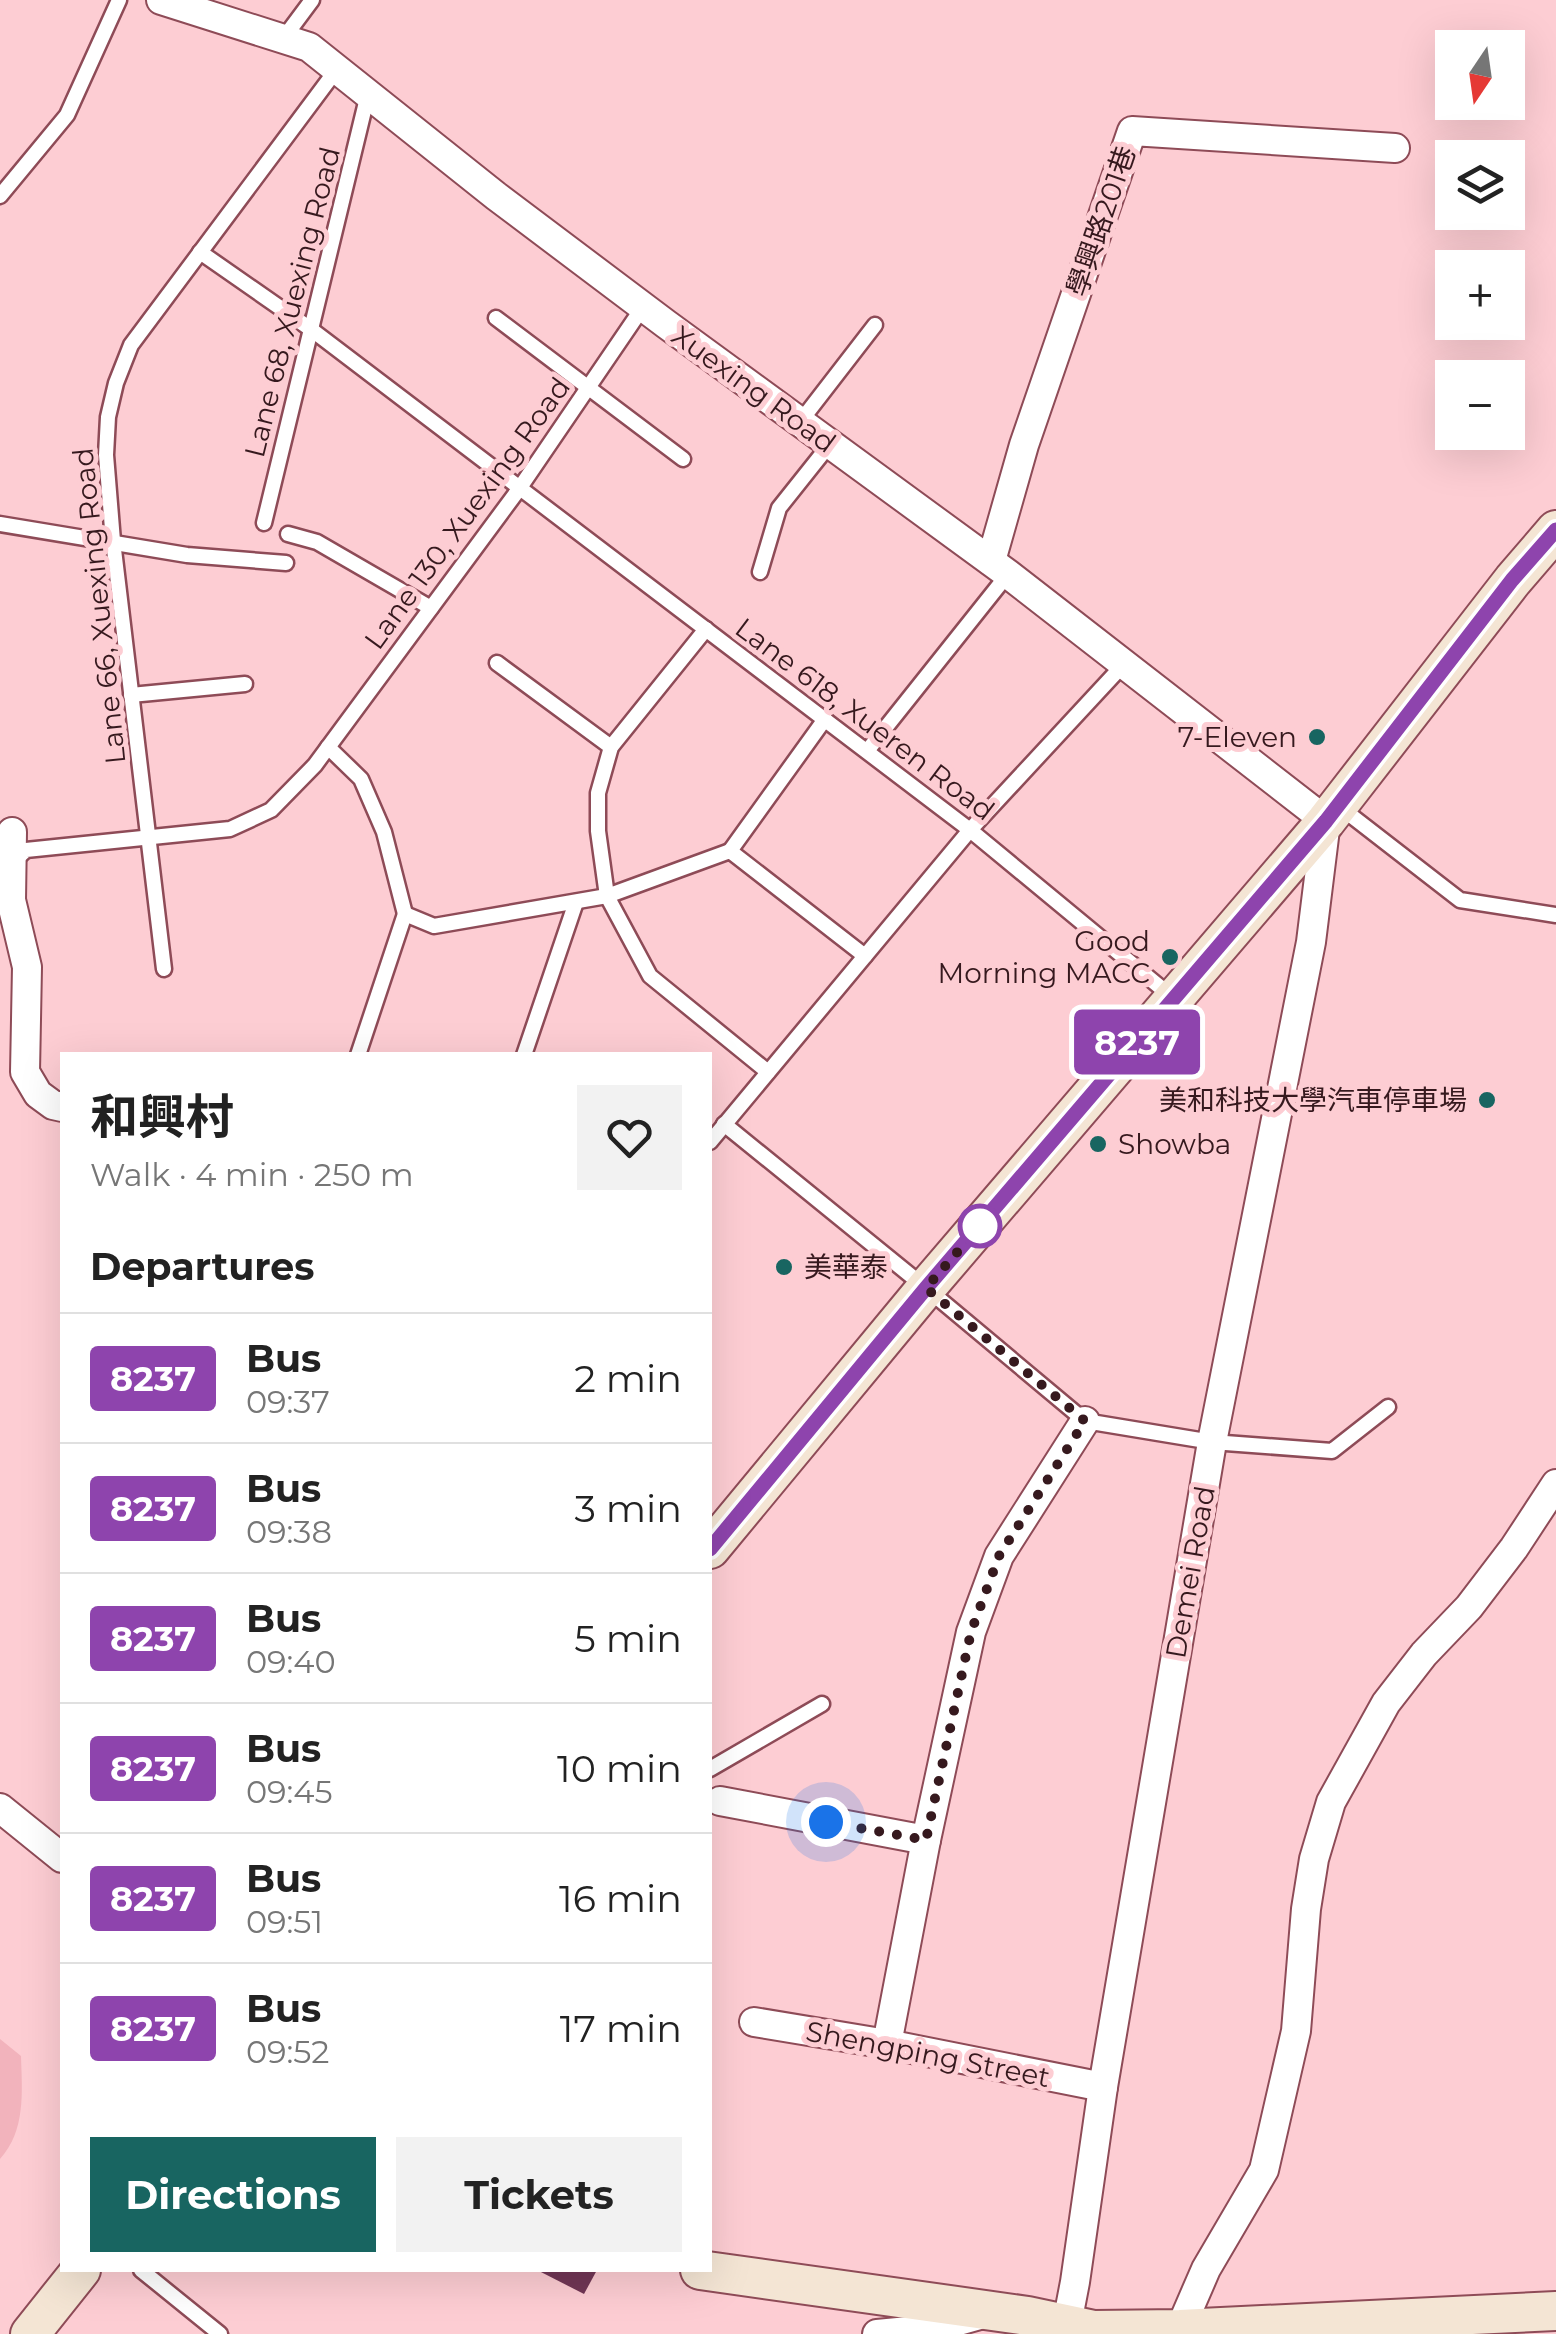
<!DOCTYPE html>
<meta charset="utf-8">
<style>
body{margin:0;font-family:Montserrat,"Noto Sans TC",sans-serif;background:#f2f2f2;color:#222;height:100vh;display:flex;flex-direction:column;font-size:38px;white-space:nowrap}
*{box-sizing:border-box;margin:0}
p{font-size:32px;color:#767676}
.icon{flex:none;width:55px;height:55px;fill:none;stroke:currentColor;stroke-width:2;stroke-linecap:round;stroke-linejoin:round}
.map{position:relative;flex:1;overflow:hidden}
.drawer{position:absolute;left:60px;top:1052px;width:652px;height:1220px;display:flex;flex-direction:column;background:#fff;border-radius:0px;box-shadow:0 10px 40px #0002}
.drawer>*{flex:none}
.badge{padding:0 20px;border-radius:8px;font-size:35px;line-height:65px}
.needle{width:65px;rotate:193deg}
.buttons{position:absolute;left:1435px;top:30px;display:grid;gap:20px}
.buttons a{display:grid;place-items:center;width:90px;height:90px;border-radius:0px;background:#fff;box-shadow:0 10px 40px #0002;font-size:50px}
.you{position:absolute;width:50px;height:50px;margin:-25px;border:8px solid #fff;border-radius:50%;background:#1a73e8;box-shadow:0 0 0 15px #1a73e833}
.map>.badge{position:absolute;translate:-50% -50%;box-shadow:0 0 0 5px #fff}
h2{padding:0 30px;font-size:38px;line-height:90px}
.round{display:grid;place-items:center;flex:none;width:105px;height:105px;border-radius:0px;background:#f2f2f2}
.head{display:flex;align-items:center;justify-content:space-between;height:170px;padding:0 30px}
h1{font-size:48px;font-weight:700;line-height:75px}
.primary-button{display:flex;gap:20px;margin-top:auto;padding:20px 30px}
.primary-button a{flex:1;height:115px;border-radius:0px;background:#186561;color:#fff;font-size:40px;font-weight:700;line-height:115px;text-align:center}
.primary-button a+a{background:#f2f2f2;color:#222}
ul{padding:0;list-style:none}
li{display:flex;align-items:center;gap:30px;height:130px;padding:0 30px;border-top:2px solid #e0e0e0}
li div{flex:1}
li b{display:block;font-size:38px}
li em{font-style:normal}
li .badge{min-width:110px;font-weight:700;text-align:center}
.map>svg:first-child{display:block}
.green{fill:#f2b3bc}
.building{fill:#713655}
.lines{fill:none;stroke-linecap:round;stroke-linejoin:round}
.service-casing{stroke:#8e4b57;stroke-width:19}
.minor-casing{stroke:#8e4b57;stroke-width:32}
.secondary-casing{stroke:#8e4b57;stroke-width:42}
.service{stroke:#fff;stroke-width:14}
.minor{stroke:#fff;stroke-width:28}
.secondary{stroke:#f4e5d4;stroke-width:38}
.line-casing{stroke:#fff;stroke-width:22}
.line{stroke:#8e44ad;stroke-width:15}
.walk{stroke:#36191e;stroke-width:10;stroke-dasharray:0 18}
.poi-dot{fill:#186561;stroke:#fdcdd3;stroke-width:4}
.stop-dot{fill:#fff;stroke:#8e44ad;stroke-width:5}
.labels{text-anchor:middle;stroke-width:10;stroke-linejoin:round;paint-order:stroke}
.street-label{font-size:28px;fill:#36191e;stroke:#fdcdd3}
.poi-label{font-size:28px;fill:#36191e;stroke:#fdcdd3;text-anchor:end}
</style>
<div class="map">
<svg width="1556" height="2334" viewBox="0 0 1556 2334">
<rect width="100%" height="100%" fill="#fdcdd3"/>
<!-- green -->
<path class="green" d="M0,2039L21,2056C22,2093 26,2130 0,2159Z"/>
<!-- building -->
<polygon class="building" points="537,2270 597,2270 584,2294"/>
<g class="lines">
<!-- service casing -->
<g class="service-casing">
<g id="service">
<polyline points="283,39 312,0"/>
<polyline points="0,196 67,115 119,0"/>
<polyline points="200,252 312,330 970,830 1172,997"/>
<polyline points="496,318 683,459"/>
<polyline points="800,422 875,325"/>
<polyline points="264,523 368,94"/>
<polyline points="0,524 187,555 286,563"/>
<polyline points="288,534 317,542 431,608"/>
<polyline points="760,572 779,508 830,444"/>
<polyline points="706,629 611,747 598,793 598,831 607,896 650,976 768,1072"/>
<polyline points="497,663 611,747"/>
<polyline points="131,695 245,684"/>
<polyline points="328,747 361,779 384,832 405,914"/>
<polyline points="867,751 1008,574"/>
<polyline points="1340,807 1460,900 1556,915"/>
<polyline points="730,851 825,719"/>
<polyline points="13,862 26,850 230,829 271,810 315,765 431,608 519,489 643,307"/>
<polyline points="405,914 434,926 607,896 730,851 865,956"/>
<polyline points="164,969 113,541 106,455 108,417 116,383 131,345 337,69"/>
<polyline points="358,1055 405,914"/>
<polyline points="524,1055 576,902"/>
<polyline points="724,1124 926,1288 1085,1421 1212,1442 1332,1451 1388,1407"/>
<polyline points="710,1142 970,830 1124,664"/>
<polyline points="710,1769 822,1704"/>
<polyline points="141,2270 220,2334"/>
</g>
</g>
<!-- minor casing -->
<g class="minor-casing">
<g id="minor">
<polyline points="161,0 309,47 496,196 666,324 1008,574 1326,821 1311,942 1212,1442 1103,2087 1075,2282 1065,2334"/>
<polyline points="991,561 1024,445 1132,131 1395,148"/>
<polyline points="12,832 11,900 27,967 25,1072 38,1094 53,1105 62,1107"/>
<polyline points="720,1801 926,1840"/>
<polyline points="0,1808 62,1858"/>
<polyline points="754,2022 887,2044 1103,2087"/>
<polyline points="887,2044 926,1840 971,1632 999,1556 1085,1421"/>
<polyline points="1180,2329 1206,2269 1264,2170 1296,2031 1306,1909 1314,1859 1331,1802 1386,1703 1424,1654 1469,1607 1514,1548 1556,1484"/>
<polyline points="877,2334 930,2329 983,2314"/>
</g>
</g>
<!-- secondary casing -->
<g class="secondary-casing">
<g id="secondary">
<polyline points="710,1549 926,1288 1326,821 1513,580 1556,530"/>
<polyline points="700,2270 1028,2316 1094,2330 1180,2329 1556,2311"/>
<polyline points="30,2334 81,2270"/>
</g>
</g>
<!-- service -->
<use href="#service" class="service"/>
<!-- minor -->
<use href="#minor" class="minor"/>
<!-- secondary -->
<use href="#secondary" class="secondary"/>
</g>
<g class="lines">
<!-- line casing -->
<g class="line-casing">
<polyline id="line" points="710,1549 926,1288 1326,821 1512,580 1556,530"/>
</g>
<!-- line -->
<use href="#line" class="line"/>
<!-- walk -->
<polyline class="walk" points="826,1822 926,1840 971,1632 999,1556 1085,1421 926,1288 980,1226"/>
</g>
<!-- markers -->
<g class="poi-dot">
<circle cx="1317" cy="737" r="10"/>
<circle cx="1170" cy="957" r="10"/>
<circle cx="1487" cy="1100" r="10"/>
<circle cx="1098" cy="1144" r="10"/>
<circle cx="784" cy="1267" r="10"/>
</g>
<circle class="stop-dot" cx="980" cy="1226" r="20"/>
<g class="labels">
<!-- street labels -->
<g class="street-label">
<text transform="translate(1101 221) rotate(-71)" y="10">學興路201巷</text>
<text transform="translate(292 302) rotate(-76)" y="10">Lane 68, Xuexing Road</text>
<text transform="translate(754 389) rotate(36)" y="10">Xuexing Road</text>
<text transform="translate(467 513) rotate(-54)" y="10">Lane 130, Xuexing Road</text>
<text transform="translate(99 606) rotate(-96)" y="10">Lane 66, Xuexing Road</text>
<text transform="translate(865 719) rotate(37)" y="10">Lane 618, Xueren Road</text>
<text transform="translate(1190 1572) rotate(-80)" y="10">Demei Road</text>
<text transform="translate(928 2054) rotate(11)" y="10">Shengping Street</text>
</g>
<!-- poi labels -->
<g class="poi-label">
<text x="1297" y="747">7-Eleven</text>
<text x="1150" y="951">Good<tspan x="1150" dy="32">Morning MACC</tspan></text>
<text x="1467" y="1110">美和科技大學汽車停車場</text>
<text x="1118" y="1154" text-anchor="start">Showba</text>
<text x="804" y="1277" text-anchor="start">美華泰</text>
</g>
</g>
</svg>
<div class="buttons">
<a><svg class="needle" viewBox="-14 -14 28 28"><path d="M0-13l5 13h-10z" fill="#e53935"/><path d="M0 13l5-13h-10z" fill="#767676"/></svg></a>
<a><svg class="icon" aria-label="layers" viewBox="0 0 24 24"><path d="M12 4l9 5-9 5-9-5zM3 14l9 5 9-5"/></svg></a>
<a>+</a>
<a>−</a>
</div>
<div class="you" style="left:826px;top:1822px"></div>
<b class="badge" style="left:1137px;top:1042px;background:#8e44ad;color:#fff">8237</b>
<section class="drawer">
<div class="head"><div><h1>和興村</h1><p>Walk · 4 min · 250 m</p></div><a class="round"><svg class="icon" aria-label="heart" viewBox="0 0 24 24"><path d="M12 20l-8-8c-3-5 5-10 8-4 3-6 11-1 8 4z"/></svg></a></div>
<h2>Departures</h2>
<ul>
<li><span class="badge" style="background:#8e44ad;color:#fff">8237</span><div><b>Bus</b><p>09:37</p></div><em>2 min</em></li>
<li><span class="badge" style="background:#8e44ad;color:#fff">8237</span><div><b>Bus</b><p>09:38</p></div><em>3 min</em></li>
<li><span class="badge" style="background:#8e44ad;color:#fff">8237</span><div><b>Bus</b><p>09:40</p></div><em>5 min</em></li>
<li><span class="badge" style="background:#8e44ad;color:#fff">8237</span><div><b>Bus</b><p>09:45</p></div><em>10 min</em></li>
<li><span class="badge" style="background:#8e44ad;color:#fff">8237</span><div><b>Bus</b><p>09:51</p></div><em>16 min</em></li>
<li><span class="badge" style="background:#8e44ad;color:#fff">8237</span><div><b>Bus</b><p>09:52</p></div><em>17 min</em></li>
</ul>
<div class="primary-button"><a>Directions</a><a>Tickets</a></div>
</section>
</div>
